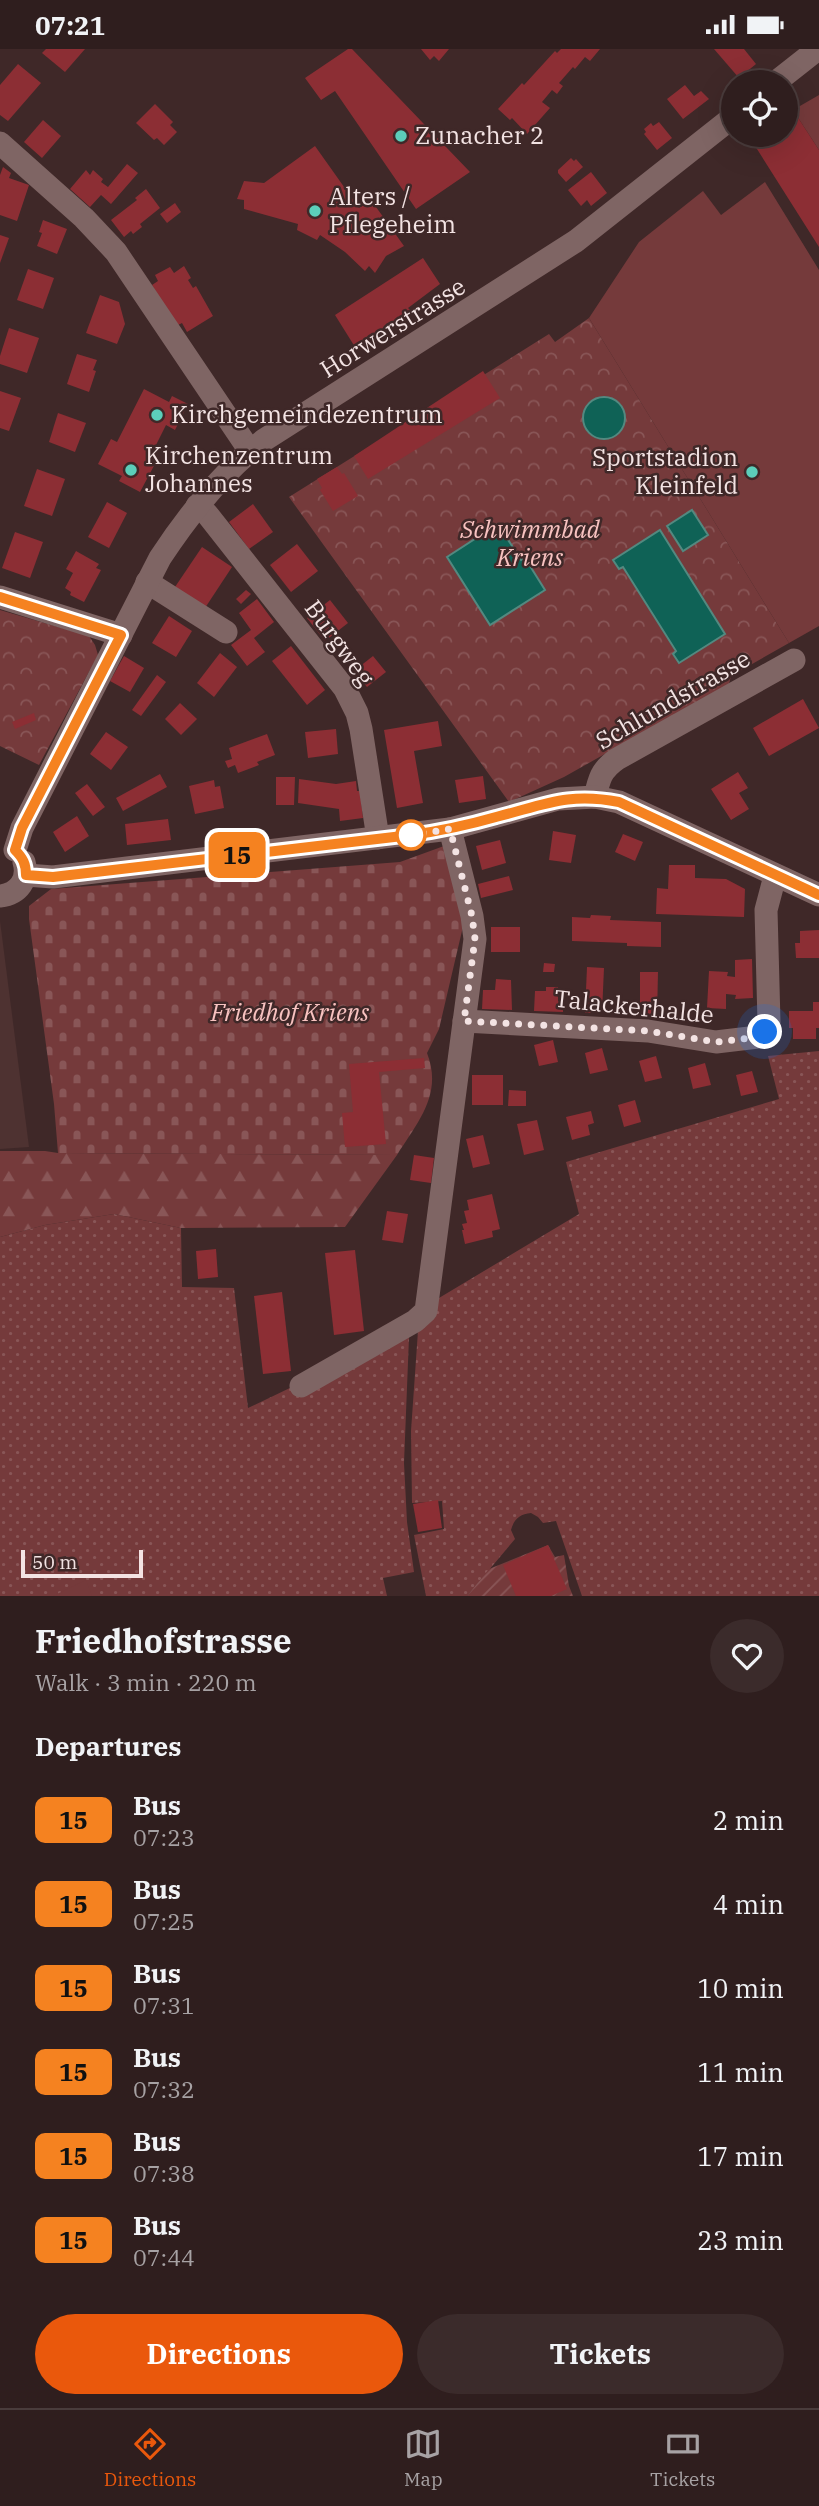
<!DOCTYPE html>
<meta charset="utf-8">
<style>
body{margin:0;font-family:"IBM Plex Serif",serif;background:#3b2b2b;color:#f1f3f6;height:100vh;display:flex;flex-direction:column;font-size:26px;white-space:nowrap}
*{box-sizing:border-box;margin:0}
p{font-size:23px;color:#a7a2a4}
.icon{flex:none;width:38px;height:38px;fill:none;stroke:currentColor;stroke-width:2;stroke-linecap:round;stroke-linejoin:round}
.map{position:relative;height:1547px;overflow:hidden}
.drawer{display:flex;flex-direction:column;background:#2f1e1e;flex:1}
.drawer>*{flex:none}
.badge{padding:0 14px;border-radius:10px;font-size:24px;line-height:46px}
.tools{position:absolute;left:721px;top:21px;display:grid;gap:14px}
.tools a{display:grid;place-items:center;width:77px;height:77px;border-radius:50%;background:#2f1e1e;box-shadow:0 7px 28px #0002,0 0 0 2px #4a3c3c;font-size:35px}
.scale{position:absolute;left:21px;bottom:18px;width:122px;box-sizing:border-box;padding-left:7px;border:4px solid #f3e3e3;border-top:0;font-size:19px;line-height:24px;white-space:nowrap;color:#f3e3e3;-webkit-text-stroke:5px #3f2828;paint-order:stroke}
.you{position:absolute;width:35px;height:35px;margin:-18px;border:5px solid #fff;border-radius:50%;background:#1a73e8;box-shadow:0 0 0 10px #1a73e833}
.map>.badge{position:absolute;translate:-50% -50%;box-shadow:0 0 0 4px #fff}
h2{padding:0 35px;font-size:26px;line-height:63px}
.round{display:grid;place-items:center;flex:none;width:74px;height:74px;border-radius:37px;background:#3b2b2b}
.head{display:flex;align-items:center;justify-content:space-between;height:119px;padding:0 35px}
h1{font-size:33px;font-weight:800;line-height:52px}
.primary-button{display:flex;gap:14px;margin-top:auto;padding:14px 35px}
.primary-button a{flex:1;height:80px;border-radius:42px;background:#ea580c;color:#fff;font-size:28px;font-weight:800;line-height:80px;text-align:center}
.primary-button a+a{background:#3b2b2b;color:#f1f3f6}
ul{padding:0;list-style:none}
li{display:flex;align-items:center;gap:21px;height:84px;padding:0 35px}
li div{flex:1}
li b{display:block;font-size:26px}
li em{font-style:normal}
li .badge{min-width:77px;font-weight:700;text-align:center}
.status{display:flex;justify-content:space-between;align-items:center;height:49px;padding:0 35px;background:#2f1e1e;direction:ltr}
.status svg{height:19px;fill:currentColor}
.menu{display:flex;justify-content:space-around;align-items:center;height:98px;border-top:2px solid #4a3c3c;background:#2f1e1e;font-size:19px;color:#a7a2a4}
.menu a{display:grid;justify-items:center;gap:4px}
.menu .current{color:#ea580c}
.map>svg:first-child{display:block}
.built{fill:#4e3231}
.grass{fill:url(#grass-dots)}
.forest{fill:url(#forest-firs)}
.cemetery{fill:url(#cemetery-stones)}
.park{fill:url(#park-crowns)}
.garden{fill:url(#garden-furrows)}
.pitch{fill:#753a3b}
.water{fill:#0f6256;stroke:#538980;stroke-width:2}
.building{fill:#8c2e34}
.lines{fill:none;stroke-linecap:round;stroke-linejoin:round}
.minor{stroke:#7f6564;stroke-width:23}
.line-casing{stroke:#fff;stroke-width:16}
.line{stroke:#f58220;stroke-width:10}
.walk{stroke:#f3e3e3;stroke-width:7;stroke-dasharray:0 12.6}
.poi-dot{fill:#5cceba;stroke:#3f2828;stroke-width:2.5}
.stop-dot{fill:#fff;stroke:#f58220;stroke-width:3.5}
.labels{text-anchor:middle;stroke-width:5;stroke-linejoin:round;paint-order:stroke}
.poi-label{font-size:24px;fill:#f3e3e3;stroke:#3f2828;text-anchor:start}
.street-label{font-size:24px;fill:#f3e3e3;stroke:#3f2828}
.park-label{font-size:24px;font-style:italic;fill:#f8c2c0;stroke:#3f2828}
</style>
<div class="status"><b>07:21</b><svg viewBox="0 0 49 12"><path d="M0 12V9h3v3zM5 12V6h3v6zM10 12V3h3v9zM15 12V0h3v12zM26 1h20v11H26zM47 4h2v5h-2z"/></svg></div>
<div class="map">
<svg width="819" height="1547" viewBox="0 0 819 1547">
<defs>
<pattern id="grass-dots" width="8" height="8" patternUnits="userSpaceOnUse" patternTransform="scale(1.75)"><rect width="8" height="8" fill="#753a3b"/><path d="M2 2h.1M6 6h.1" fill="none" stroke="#895657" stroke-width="1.8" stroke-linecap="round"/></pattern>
<pattern id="forest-firs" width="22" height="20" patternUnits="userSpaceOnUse" patternTransform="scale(1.75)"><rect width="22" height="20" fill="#753a3b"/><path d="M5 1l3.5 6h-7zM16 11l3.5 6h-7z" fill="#895657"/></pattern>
<pattern id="cemetery-stones" width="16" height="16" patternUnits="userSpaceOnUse" patternTransform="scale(1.75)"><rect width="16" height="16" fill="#753a3b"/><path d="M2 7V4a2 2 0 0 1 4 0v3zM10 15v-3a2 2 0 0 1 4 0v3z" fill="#895657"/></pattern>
<pattern id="park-crowns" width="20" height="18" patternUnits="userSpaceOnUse" patternTransform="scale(1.75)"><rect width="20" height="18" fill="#753a3b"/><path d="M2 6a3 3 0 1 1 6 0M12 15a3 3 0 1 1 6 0" fill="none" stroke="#895657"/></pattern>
<pattern id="garden-furrows" width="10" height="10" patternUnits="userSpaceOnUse" patternTransform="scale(1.75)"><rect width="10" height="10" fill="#753a3b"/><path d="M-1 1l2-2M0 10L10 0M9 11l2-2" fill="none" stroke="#895657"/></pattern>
</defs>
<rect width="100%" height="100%" fill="#3f2828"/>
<!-- built -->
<polygon class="built" points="0,872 29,1098 0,1100"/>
<!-- grass -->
<g class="grass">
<path d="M819,1002V1547H582L556,1472L543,1474L538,1468L531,1464C520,1465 514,1470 511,1481L515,1490L467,1547H426L414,1486L444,1480L442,1452L412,1454L411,1382L418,1282L434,1252L579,1165L566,1113L779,1050L768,1007Z"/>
<polygon points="114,1165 181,1179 182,1238 234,1239 248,1359 294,1337 409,1288 404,1414 407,1473 414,1523 383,1529 387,1547 0,1547 0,1188 45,1176"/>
</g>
<!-- forest -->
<polygon class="forest" points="0,1102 45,1102 58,1104 397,1106 345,1178 181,1179 114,1165 45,1176 0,1188"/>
<!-- cemetery -->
<path class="cemetery" d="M444,797L465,869L439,980L427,1004C443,1045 418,1073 397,1106L58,1104L54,1055L29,870V857L51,840L400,813Z"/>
<!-- park -->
<g class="park">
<polygon points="589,269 789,594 731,627 729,635 564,728 509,753 289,448 549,285 555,293"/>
<polygon points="0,561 89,587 95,596 98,606 39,716 0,697"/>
</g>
<!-- garden -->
<polygon class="garden" points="548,1496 555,1508 564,1506 569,1537 573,1547 467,1547 489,1520"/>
<!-- pitch -->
<g class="pitch">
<polygon points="819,46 819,101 793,61"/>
<polygon points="765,133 819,221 819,577 789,594 589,269 639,193 703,142 721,166"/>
<polygon points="86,1531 92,1547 53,1547"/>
</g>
<!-- water -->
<g class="water">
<circle cx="604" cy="369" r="21"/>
<polygon points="692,461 708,486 683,502 667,477"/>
<polygon points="498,475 521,511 525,509 545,541 490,576 447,508"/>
<polygon points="660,481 725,585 679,614 673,605 676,602 623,518 619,520 613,511"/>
</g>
<!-- building -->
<g class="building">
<polygon points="46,0 85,0 65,23 42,4"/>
<polygon points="348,0 352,0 470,123 416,160 335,42 321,51 305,29"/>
<polygon points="421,0 449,0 439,12 434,7 430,11"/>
<polygon points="561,0 600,0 590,12 585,8 575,20 573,18 559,34 563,37 557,45 552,41 542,53 550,59 527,85 512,69 510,71 498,60 522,34 524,36 555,2 557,4"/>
<polygon points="714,0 744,0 756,15 739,29"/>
<polygon points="18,15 41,34 8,72 0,66 0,36"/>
<polygon points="685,36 694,47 701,42 709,50 683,70 667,50"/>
<polygon points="155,55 173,73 170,76 177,83 164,96 157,89 154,91 136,74"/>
<polygon points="793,61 819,101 819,198 750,89 755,86 786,86 786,66"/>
<polygon points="43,71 61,87 42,109 24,93"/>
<polygon points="659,73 672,89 657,101 644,85 646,83 644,80 651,74 653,77"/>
<polygon points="315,97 359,159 371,151 404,197 386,207 375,224 369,217 365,222 345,203 320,186 317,191 297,181 298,175 244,160 244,151 237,150 244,132 264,134"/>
<polygon points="571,109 574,112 576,110 583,118 566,133 558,124 558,121"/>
<polygon points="127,115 138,124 111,155 101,146 90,158 70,140 86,121 90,126 93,121 103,130 101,133 108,138"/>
<polygon points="3,118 11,124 9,129 29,136 17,172 0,166 0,126"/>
<polygon points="591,123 607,144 591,157 587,151 581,157 568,141"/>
<polygon points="146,140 160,159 140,175 142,178 133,185 131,182 124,188 111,171 137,151 135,149"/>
<polygon points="175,154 181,163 167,174 160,165"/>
<polygon points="43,171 67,180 57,205 37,197 42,184 39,183"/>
<polygon points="0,186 9,189 0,214"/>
<polygon points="423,209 440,235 408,259 410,261 355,298 335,266"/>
<polygon points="184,217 191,229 188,231 193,239 196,237 213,267 187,283 182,274 176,277 152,236 158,232 155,226 170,218 174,224"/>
<polygon points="28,220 54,229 43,260 17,251"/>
<polygon points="100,246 119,253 125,275 117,295 86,284"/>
<polygon points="9,279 39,289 27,324 0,315 0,307"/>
<polygon points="77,305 97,311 93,321 96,322 89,343 67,335"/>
<polygon points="483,322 500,349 368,430 354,407"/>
<polygon points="144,340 169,353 172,347 188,355 175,381 166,376 149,410 156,413 140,443 119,432 122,427 98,415 111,390 117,393"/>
<polygon points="0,342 21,349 9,382 0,379"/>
<polygon points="58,364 86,374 75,403 49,393"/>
<polygon points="337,418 342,425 344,424 358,447 333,462 320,441 322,439 317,430"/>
<polygon points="37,420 65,430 52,467 24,457"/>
<polygon points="107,453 127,464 109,499 88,488"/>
<polygon points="253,455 273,483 249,500 229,473"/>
<polygon points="15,483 43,493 30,529 2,519"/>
<polygon points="297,495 318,522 291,543 270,516"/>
<polygon points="202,498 232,518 205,559 175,538"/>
<polygon points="76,502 99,515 96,519 101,521 84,553 70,546 71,543 65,539 73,524 66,520"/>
<polygon points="246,541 251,545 241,555 236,550"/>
<polygon points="257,550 274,573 254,589 265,603 247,617 231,596 251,581 239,564"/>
<polygon points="330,551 348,574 325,592 307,569"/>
<polygon points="169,567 192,582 176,608 152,594"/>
<polygon points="291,597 325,641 307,656 272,612"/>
<polygon points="220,604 237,618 214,648 197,634"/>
<polygon points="124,607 144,619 130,643 110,632"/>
<polygon points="373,607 386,623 367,638 354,622"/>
<polygon points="157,626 166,633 141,667 132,661"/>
<polygon points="803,650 819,679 769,707 753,679"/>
<polygon points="180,654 197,670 181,686 165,670"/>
<polygon points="34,664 36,671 15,680 12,673"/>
<polygon points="438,672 442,697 414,702 423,754 397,759 384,681"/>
<polygon points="336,680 338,705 308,709 305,683"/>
<polygon points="106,683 128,698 111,721 90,705"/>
<polygon points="267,685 275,706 257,713 259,716 238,724 235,716 228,719 225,712 232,710 229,699"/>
<polygon points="738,723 748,739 739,744 749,760 731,771 711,740"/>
<polygon points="160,725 167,738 123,762 116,749"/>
<polygon points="483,727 486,750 459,754 455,731"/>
<polygon points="276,728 295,728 294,756 276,756"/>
<polygon points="299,730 336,735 356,732 357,742 360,742 363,769 340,772 339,760 298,754"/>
<polygon points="214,731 215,738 220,737 224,759 195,765 189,737"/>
<polygon points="87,735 105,758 93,767 75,744"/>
<polygon points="77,767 89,787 65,803 53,783"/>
<polygon points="168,770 171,791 127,796 125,775"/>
<polygon points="553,782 576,786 571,814 549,811"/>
<polygon points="623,785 643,793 635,812 615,803"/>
<polygon points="500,791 506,814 482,821 476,797"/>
<polygon points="669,816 695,816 695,829 726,830 745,840 744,868 656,865 657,839 668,840"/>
<polygon points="509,827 513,841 481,849 478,835"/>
<polygon points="591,866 611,867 610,871 661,873 661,898 627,897 627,894 572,892 572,868 590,869"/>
<rect x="491" y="878" width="29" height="25"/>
<polygon points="819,881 819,909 796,909 795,894 800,894 800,882"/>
<polygon points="752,910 753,949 735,950 736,946 726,945 726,960 707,959 709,922 728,923 727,927 735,928 735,911"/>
<polygon points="544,914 555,915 554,923 543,923"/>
<polygon points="587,918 604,919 602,964 585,964"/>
<polygon points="640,923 658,923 657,968 640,968"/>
<polygon points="496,930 511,931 512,961 482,960 483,941 495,941"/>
<polygon points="546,938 558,938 558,952 563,953 563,963 534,962 535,942 546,942"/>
<polygon points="813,953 819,953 819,979 816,979 816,990 793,990 793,979 789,979 789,962 813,962"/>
<polygon points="553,991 558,1013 539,1017 534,996"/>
<polygon points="602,999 608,1021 590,1025 585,1004"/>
<polygon points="656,1007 662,1029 645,1033 639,1012"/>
<polygon points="424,1009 425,1019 379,1023 386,1095 345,1098 342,1064 353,1063 349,1015"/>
<polygon points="705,1014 711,1036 693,1040 688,1019"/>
<polygon points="752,1022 758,1043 741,1047 736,1026"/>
<rect x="472" y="1026" width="31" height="30"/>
<polygon points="509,1041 526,1042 526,1057 508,1057"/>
<polygon points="635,1051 641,1073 624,1078 618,1056"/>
<polygon points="591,1062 594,1074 588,1076 590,1086 572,1091 566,1068"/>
<polygon points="537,1071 544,1101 524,1106 517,1075"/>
<polygon points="483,1086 490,1115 473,1119 466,1090"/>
<polygon points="414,1106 434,1109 431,1134 410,1131"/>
<polygon points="492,1145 500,1180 492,1182 493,1188 465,1195 462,1181 464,1181 462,1175 467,1174 464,1162 469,1161 467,1151"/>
<polygon points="387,1162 408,1165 403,1194 382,1191"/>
<polygon points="216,1200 218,1228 198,1230 196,1202"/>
<polygon points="355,1201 364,1282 334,1286 325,1204"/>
<polygon points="282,1243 291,1322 263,1325 254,1247"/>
<polygon points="438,1451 442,1479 418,1483 413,1455"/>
<polygon points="548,1496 567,1540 551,1547 516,1547 503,1516"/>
</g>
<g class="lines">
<!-- minor -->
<g class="minor">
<polyline points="776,33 818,0"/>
<polyline points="0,94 84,169 116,203 250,402"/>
<polyline points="197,457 207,465 345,640 357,664 361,680 378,789"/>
<polyline points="147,533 226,583"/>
<polyline points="0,548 121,586"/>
<path d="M595,748C599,730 601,721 617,710L794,611"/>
<path d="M15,801L22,779L160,509C189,465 222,423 264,391L576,192L733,68"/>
<polyline points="26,826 53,828 450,780 558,750 595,748 619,753 819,846"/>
<path d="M0,847C19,845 29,830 24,813"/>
<polyline points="464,972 648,982 716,993 758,988 765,983 769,973 766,861 775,827"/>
<polyline points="301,1337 415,1272 426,1262 475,890 472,867 450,780"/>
</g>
</g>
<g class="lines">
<!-- line casing -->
<g class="line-casing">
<path id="line" d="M0,548L121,586L22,779L15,801C23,809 26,815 26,826L53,828L411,786C440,782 468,776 496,768C544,756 568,743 619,753L819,846"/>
</g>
<!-- line -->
<use href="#line" class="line"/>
<!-- walk -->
<polyline class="walk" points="411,786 450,780 472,867 475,890 464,972 648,982 716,993 758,988 765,983"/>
</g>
<!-- markers -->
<g class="poi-dot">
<circle cx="401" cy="87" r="7"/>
<circle cx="315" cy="162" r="7"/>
<circle cx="157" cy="366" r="7"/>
<circle cx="131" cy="421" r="7"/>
<circle cx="752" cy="423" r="7"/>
</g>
<circle class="stop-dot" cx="411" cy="786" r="14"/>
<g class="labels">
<!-- poi labels -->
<g class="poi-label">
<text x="415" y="95">Zunacher 2</text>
<text x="329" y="156">Alters /<tspan x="329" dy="28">Pflegeheim</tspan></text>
<text x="171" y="374">Kirchgemeindezentrum</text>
<text x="145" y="415">Kirchenzentrum<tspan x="145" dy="28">Johannes</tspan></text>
<text x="738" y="417" text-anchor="end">Sportstadion<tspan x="738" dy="28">Kleinfeld</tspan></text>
</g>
<!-- street labels -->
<g class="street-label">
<text transform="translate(393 279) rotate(-32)" y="8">Horwerstrasse</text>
<text transform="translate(339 594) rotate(54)" y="8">Burgweg</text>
<text transform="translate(673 651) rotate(-30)" y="8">Schlundstrasse</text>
<text transform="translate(634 958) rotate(6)" y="8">Talackerhalde</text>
</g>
<!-- park labels -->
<g class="park-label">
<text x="530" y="489">Schwimmbad<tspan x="530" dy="28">Kriens</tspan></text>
<text x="290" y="972">Friedhof Kriens</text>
</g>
</g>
</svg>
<div class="tools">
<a><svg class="icon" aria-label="locate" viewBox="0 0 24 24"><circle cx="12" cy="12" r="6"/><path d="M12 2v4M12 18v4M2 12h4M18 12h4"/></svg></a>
</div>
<div class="scale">50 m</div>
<div class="you" style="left:765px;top:983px"></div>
<b class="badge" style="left:237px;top:806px;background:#f58220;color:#111">15</b>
</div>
<section class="drawer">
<div class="head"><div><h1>Friedhofstrasse</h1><p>Walk · 3 min · 220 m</p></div><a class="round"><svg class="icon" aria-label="heart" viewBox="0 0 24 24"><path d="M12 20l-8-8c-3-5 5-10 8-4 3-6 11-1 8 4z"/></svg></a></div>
<h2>Departures</h2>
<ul>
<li><span class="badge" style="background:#f58220;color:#111">15</span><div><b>Bus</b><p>07:23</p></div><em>2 min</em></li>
<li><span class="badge" style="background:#f58220;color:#111">15</span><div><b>Bus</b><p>07:25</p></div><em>4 min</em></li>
<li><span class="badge" style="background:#f58220;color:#111">15</span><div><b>Bus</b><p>07:31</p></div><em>10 min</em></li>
<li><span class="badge" style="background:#f58220;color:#111">15</span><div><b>Bus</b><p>07:32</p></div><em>11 min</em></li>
<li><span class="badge" style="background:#f58220;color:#111">15</span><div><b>Bus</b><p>07:38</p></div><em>17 min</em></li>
<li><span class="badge" style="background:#f58220;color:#111">15</span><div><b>Bus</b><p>07:44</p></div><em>23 min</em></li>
</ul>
<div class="primary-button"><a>Directions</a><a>Tickets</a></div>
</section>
<nav class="menu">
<a class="current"><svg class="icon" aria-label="directions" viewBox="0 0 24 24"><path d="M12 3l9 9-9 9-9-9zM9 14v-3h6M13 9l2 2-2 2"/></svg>Directions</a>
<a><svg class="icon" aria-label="map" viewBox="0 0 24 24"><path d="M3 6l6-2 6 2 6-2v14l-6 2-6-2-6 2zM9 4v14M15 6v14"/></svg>Map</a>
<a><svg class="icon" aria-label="tickets" viewBox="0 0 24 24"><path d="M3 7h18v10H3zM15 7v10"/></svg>Tickets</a>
</nav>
